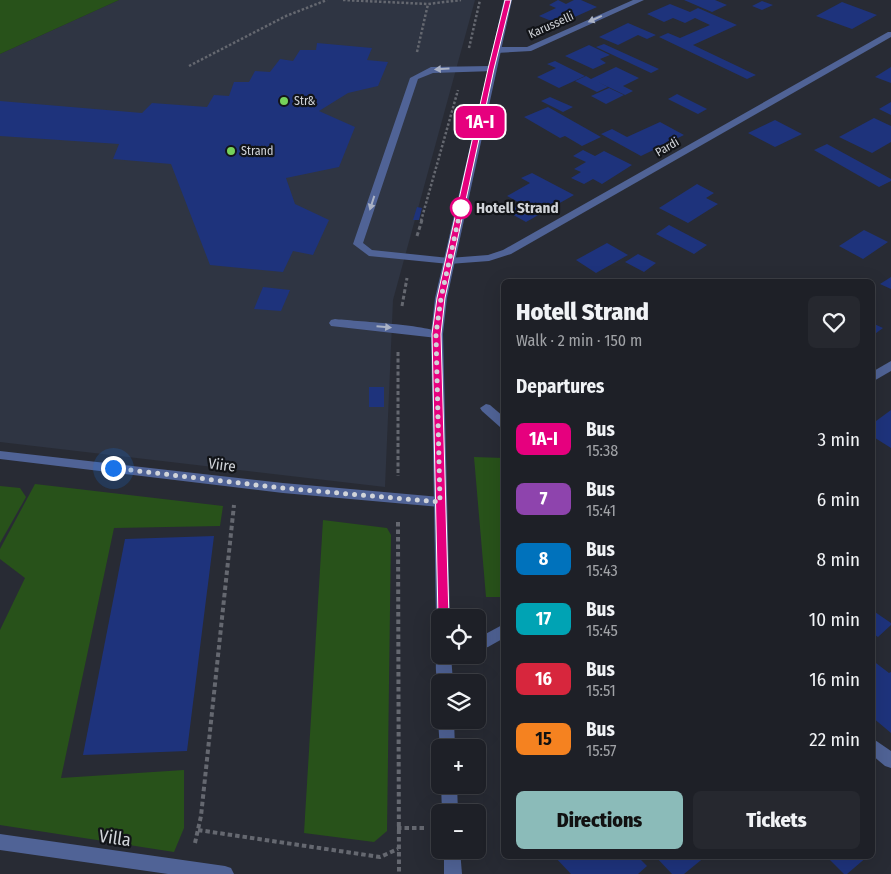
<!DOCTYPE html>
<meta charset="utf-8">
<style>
body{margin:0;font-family:"Fira Sans Condensed",sans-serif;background:#26282f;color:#f1f3f6;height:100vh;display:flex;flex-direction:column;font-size:19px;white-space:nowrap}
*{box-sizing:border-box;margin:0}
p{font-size:16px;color:#a1a3a7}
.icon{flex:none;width:28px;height:28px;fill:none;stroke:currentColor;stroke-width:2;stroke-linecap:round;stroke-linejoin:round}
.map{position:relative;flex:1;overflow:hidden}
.sheet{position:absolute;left:501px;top:279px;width:374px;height:580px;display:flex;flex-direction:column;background:#1e2027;border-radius:8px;box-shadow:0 5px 20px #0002,0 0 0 1px #3c3e44}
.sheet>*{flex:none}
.badge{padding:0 10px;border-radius:8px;font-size:18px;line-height:32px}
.tools{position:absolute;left:431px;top:609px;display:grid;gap:10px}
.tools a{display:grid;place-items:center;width:55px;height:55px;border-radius:8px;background:#1e2027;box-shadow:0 5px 20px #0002,0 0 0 1px #3c3e44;font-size:25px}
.you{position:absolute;width:25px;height:25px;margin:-12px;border:4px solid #fff;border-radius:50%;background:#1a73e8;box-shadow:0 0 0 8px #1a73e833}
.map>.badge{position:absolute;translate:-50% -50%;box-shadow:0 0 0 2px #fff}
h2{padding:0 15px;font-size:19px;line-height:45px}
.round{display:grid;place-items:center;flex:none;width:52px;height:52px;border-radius:8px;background:#26282f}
.head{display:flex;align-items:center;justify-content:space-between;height:85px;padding:0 15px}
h1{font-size:24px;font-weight:800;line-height:38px}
.action{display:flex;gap:10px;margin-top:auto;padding:10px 15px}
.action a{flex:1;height:58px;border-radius:8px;background:#8bbbb9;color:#111;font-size:20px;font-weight:800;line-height:58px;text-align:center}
.action a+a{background:#26282f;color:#f1f3f6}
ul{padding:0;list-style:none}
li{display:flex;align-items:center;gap:15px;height:60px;padding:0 15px}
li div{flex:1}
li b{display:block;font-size:19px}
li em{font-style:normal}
li .badge{min-width:55px;font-weight:700;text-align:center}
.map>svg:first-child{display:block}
.built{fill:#2f3543}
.green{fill:#28521a}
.building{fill:#1e337c}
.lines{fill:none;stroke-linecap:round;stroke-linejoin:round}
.path-far2{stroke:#656870;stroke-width:2.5;stroke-dasharray:2.5 2;stroke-linecap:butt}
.path-far1{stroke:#656870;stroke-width:3;stroke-dasharray:4 2.5;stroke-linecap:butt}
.path{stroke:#656870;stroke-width:4;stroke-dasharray:4.5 3;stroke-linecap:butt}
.service{fill:#506396;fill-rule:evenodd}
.minor{fill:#506396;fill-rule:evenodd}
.tertiary{fill:#506396;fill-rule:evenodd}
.oneway{fill:#aab2c5}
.line{fill:#e6007e;stroke:#fff}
.walk{stroke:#d1d4d9;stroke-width:5;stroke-dasharray:0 9}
.poi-dot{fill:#76d25a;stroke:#121418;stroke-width:2}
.stop-dot{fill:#fff;stroke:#e6007e;stroke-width:2.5}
.labels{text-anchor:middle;stroke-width:4.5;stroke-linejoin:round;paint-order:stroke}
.far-street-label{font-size:12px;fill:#d1d4d9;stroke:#121418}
.far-poi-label{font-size:12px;fill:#d1d4d9;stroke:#121418;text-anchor:start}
.stop-label{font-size:15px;font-weight:bold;fill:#d1d4d9;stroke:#121418;text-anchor:start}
.street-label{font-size:15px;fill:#d1d4d9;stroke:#121418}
.near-street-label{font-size:18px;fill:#d1d4d9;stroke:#121418}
</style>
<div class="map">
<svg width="891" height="874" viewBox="0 0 891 874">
<rect width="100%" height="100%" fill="#282b34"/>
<!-- built -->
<polygon class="built" points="119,0 475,0 393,300 385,487 0,442 0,54"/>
<!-- green -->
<g class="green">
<polygon points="0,0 119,0 0,54"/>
<polygon points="474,457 504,458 504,597 486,597"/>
<polygon points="35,484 223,506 220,526 114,528 61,778 184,770 184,828 174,852 0,825 0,630 25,578 0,559 0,549"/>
<polygon points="0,486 20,488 26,497 0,543"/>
<polygon points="323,520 387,528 391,535 387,831 374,842 304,833"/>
</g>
<!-- building -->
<g class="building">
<polygon points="558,0 566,4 574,0 581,0 597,7 559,24 539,16 556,8 549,5"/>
<polygon points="684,0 715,0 727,5 712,12"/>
<polygon points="762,1 773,5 762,10 752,6"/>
<polygon points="842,2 877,15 852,29 816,16"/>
<polygon points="670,4 690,12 698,8 737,25 693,45 756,75 747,79 659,37 668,33 680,38 710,25 695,18 685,23 673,18 664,22 647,14"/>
<polygon points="628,23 656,35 647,39 638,35 618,45 599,37"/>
<polygon points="317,43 372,48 367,60 388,62 378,86 348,93 319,111 355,127 339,167 286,178 295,204 329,220 313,255 293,251 283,272 210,265 171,164 113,159 119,144 0,136 0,101 142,113 152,103 207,107 214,95 229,96 234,82 249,82 255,71 270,72 280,59 293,61 300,50 316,50"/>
<polygon points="604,44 659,69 651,73 596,47"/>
<polygon points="589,45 610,55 600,59 606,63 593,69 565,56"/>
<polygon points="555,61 585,76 559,88 537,77 556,68 547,64"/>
<polygon points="616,67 639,78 623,86 633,91 625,95 598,82 608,87 597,92 575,81 586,76 591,79"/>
<polygon points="891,67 891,83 875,77"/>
<polygon points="609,88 624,95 606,104 591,96"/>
<polygon points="677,94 707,109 698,114 668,99"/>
<polygon points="550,97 573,107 563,112 541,101"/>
<polygon points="891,102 891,115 879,109"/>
<polygon points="548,107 601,137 582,146 565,136 560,138 524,117"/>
<polygon points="874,118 891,126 891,142 872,153 839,137"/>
<polygon points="775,120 802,134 775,147 748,133"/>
<polygon points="660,122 684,135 641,156 601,134 612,129 627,137"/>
<polygon points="827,144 891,179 891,181 879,187 814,150"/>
<polygon points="583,150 595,156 604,151 632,165 602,184 593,179 584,184 571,178 581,172 574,169 586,162 573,156"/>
<polygon points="532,173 574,195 526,222 506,211 520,203 507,196 530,183 521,178"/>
<polygon points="697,184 714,193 706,198 718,204 688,223 659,208"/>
<polygon points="417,207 422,208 419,220 413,220"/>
<polygon points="669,225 707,245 694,254 656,234"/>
<polygon points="864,230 888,242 863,259 839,246"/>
<polygon points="607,243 628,255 596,273 576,260"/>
<polygon points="638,254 656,263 644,272 625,262"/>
<polygon points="891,277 891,289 880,284"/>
<polygon points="263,287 290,290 281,311 254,309"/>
<polygon points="872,323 883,328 872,336"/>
<rect x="369" y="387" width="15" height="20"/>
<polygon points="891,410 891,448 872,436 872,424"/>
<polygon points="214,536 187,751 83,755 125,539"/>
<polygon points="872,610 891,623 891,625 878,637 872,633"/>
<polygon points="872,660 889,673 891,672 891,733 872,717"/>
<polygon points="554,856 637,856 647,866 638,874 571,874"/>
<polygon points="655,856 706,856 684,874 672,874"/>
<polygon points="826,856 868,856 847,874 844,874"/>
</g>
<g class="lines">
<!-- path-far2 -->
<g class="path-far2">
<polyline points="343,0 428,4 461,0"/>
<polyline points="469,48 480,0"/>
<polyline points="417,52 428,4"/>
<polyline points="189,66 286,16 327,0"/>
<polyline points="421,221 458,90"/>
</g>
<!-- path-far1 -->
<g class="path-far1">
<polyline points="417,236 422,220"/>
<polyline points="402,306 407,278"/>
<polyline points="398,352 398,476"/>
</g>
<!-- path -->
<g class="path">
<polyline points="398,522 399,874"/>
<polyline points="397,828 426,828"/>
<polyline points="198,830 380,857 398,849"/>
<polyline points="195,843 201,816 234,505"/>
</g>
<!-- service -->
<g class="service">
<polygon points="491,66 494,67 494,71 433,73 418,79 363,243 372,250 449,258 454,261 449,264 369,256 353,244 410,78 431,67"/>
<path d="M335,319C352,321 434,325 443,334L437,338L331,326L329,323L331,320Z"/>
<polygon points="0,834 225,866 231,868 234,874 168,874 0,850"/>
</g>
<!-- minor -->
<g class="minor">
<polygon points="633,0 644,0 531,51 496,53 492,50 496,47 527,47"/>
<polygon points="888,32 891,32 891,37 511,254 489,261 449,264 444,261 449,258 488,255 503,250"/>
<polygon points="891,361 891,371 872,382 872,372"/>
<polygon points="486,404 490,405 504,417 504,428 500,427 482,411 480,408"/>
<polygon points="0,451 283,483 440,497 445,499 447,502 445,505 440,507 283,493 0,459"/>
<polygon points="504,624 504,638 488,647 478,650 478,638"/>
<polygon points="872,738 891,751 891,768 885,766 872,755"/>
</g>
<!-- tertiary -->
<g class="tertiary">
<polygon points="504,0 512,0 447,298 443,334 450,618 440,618 440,623 436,618 431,334 435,298"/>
<path d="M440,650V655H451L453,682H440V687C435,678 434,657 440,650Z"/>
<polygon points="440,716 440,720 454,720 455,748 440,748 440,750 438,720"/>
<polygon points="441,785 457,785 458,812 442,812"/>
<polygon points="444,850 460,850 462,874 444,874"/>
</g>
</g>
<!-- one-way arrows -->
<defs><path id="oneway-solid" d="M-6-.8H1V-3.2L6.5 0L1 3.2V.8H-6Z" transform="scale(1.25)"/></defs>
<g class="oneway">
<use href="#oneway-solid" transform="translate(595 19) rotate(156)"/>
<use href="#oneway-solid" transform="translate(442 69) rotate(177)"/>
<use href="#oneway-solid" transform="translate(372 203) rotate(108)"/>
<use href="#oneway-solid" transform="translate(384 327) rotate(5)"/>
</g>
<!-- line -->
<polygon class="line" points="505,0 511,0 494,69 445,298 441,334 449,618 443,622 438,618 432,334 437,298 488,69"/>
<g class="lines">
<!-- walk -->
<polyline class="walk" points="113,468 282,488 440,502 436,334 441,298 461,208"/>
</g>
<!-- markers -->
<g class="poi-dot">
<circle cx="284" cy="101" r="5"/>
<circle cx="231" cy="151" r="5"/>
</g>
<circle class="stop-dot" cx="461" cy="208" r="10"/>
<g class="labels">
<!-- far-street labels -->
<g class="far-street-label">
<text transform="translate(551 25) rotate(-24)" y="4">Karusselli</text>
<text transform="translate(667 147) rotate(-30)" y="4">Pardi</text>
</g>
<!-- far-poi labels -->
<g class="far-poi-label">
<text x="294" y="105">Str&amp;</text>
<text x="241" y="155">Strand</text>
</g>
<!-- stop labels -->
<g class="stop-label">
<text x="476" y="213">Hotell Strand</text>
</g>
<!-- street labels -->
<g class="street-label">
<text transform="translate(222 465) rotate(7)" y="5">Viire</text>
</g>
<!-- near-street labels -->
<g class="near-street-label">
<text transform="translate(115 838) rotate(8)" y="6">Villa</text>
</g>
</g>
</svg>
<div class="tools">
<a><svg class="icon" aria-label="locate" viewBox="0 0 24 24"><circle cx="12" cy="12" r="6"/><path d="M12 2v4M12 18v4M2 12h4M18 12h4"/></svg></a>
<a><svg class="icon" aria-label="layers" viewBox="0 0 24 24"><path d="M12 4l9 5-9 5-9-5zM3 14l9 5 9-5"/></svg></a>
<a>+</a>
<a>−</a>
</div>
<div class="you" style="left:113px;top:468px"></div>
<b class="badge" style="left:480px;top:122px;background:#e6007e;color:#fff">1A-I</b>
<section class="sheet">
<div class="head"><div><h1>Hotell Strand</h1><p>Walk · 2 min · 150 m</p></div><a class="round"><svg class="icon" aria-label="heart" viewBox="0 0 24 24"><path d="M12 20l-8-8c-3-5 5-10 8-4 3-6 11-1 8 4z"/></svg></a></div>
<h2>Departures</h2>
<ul>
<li><span class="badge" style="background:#e6007e;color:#fff">1A-I</span><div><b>Bus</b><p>15:38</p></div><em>3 min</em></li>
<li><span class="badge" style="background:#8e44ad;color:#fff">7</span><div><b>Bus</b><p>15:41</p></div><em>6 min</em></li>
<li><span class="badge" style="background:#0072bc;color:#fff">8</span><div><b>Bus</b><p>15:43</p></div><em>8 min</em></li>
<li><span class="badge" style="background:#00a3b4;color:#fff">17</span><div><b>Bus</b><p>15:45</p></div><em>10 min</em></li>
<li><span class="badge" style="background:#d7263d;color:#fff">16</span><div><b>Bus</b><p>15:51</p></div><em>16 min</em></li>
<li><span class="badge" style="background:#f58220;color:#111">15</span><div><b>Bus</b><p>15:57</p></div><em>22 min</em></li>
</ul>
<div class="action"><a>Directions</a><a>Tickets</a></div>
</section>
</div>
